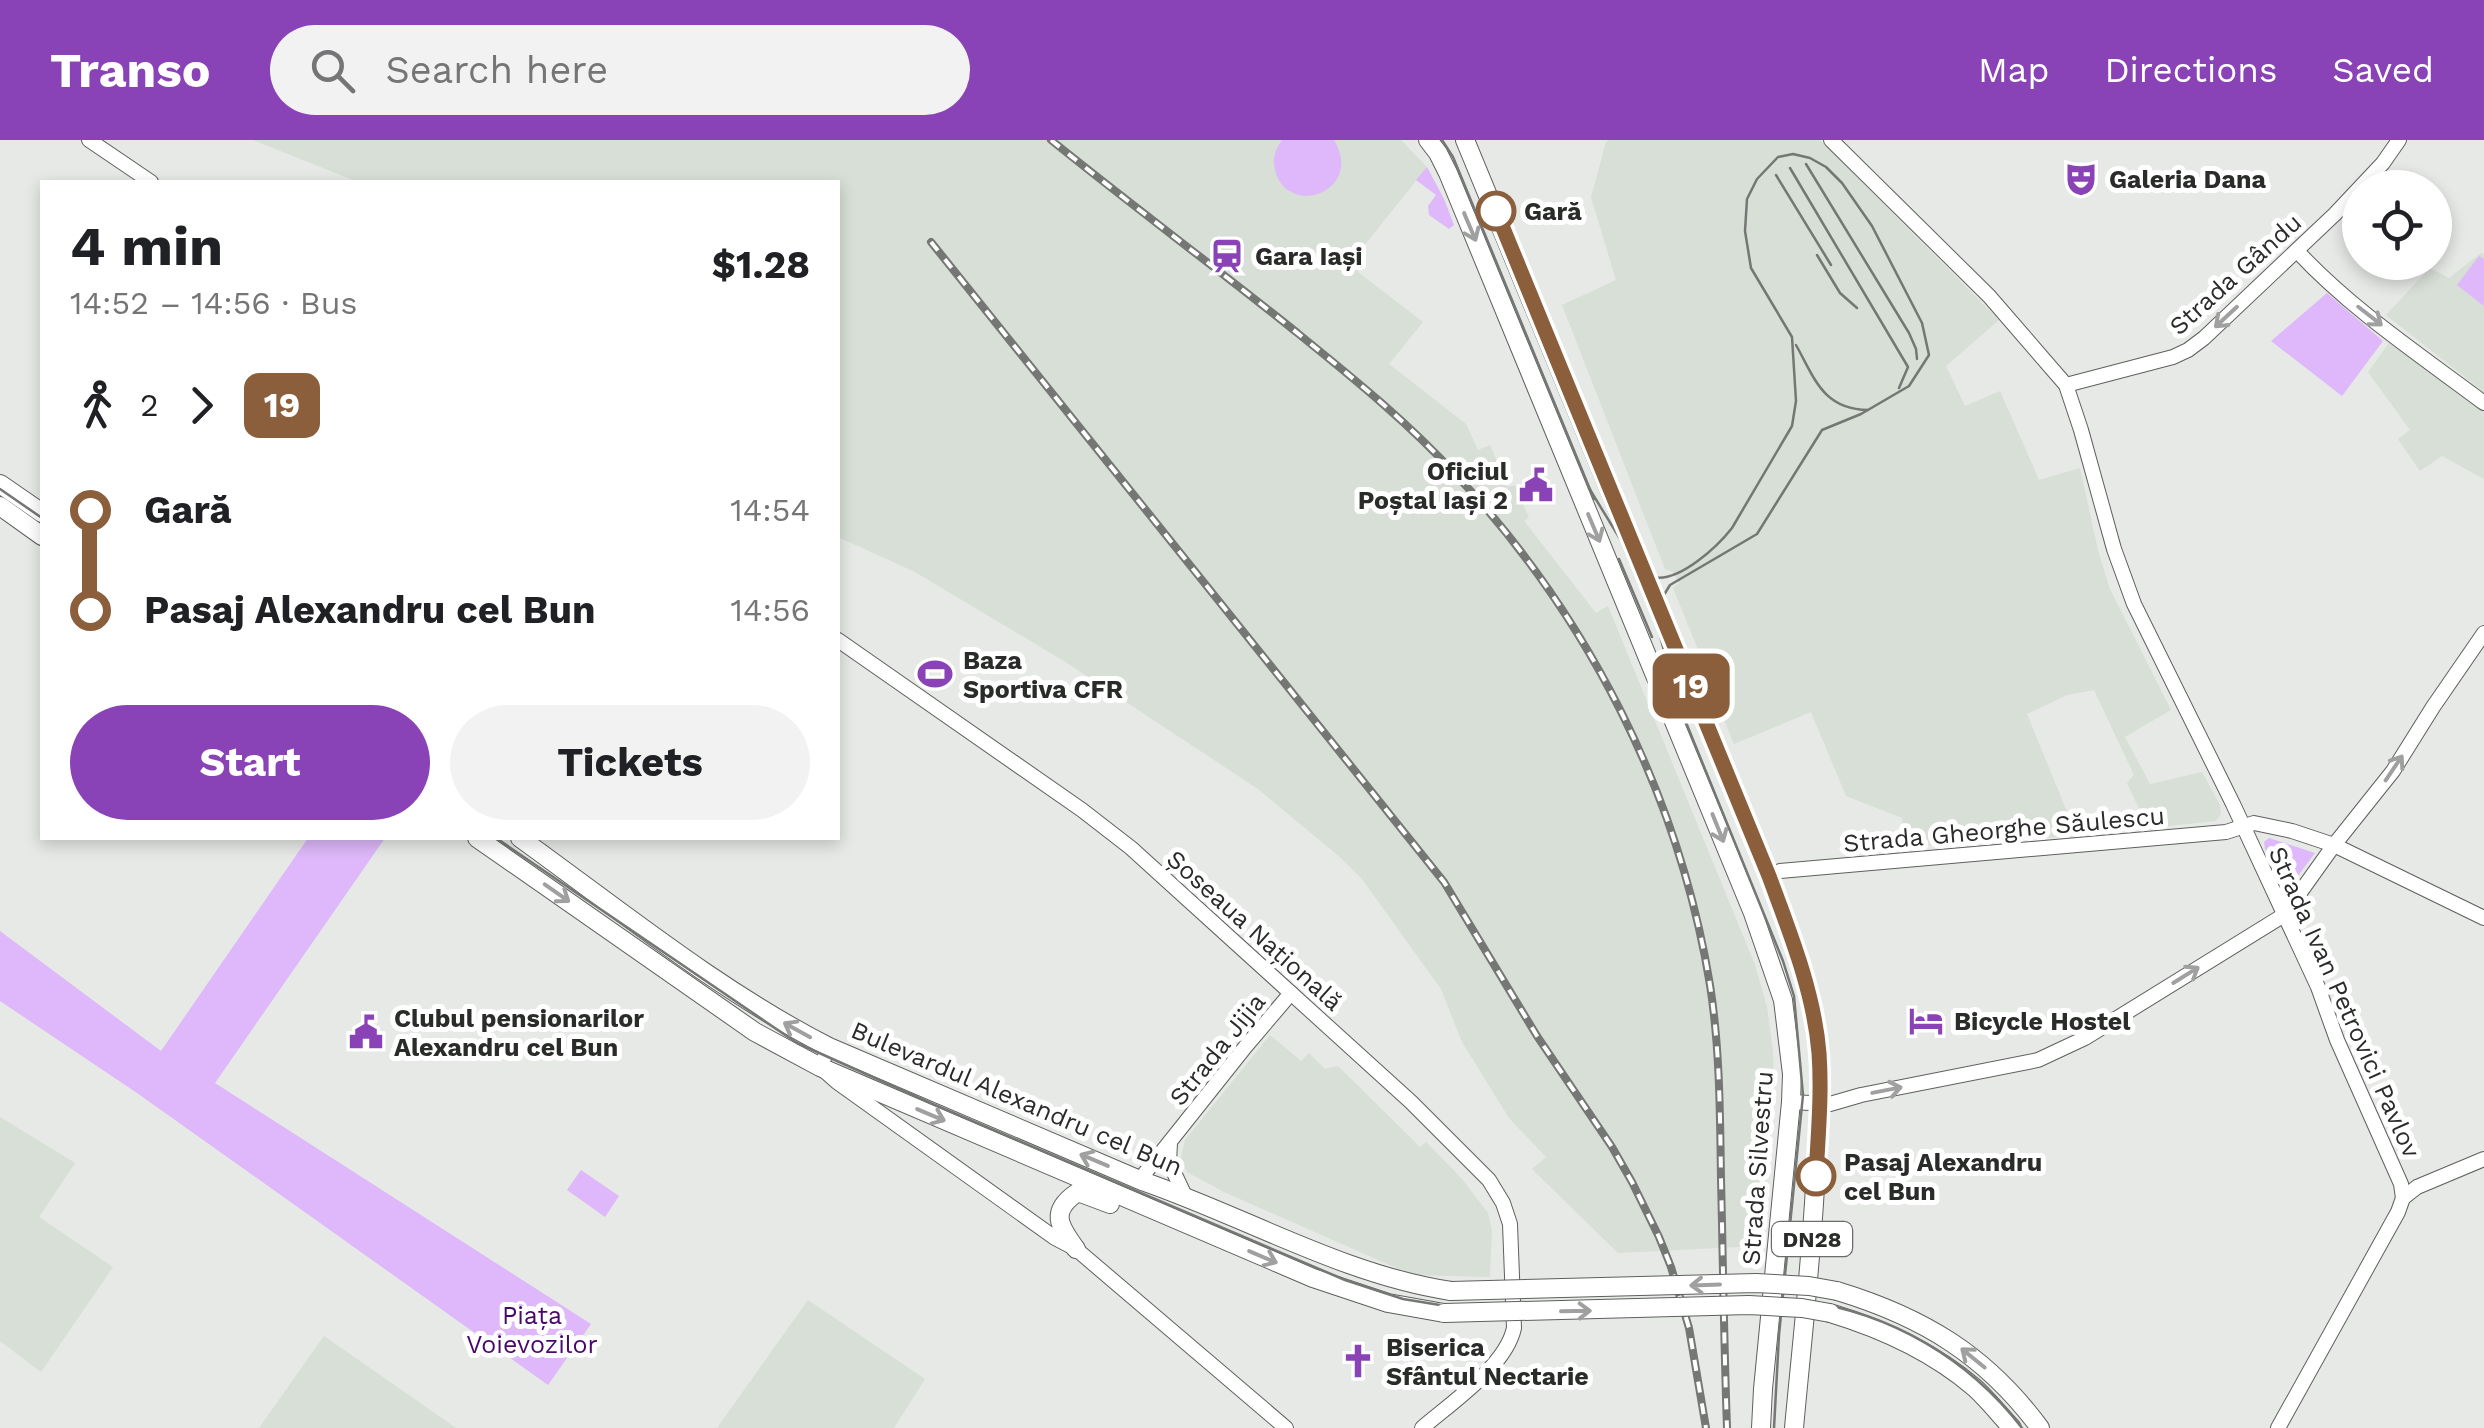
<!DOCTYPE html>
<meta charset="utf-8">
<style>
body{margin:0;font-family:"Work Sans",sans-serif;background:#f2f2f2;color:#202124;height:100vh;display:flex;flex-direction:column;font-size:38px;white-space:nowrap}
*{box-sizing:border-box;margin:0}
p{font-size:32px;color:#757577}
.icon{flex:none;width:55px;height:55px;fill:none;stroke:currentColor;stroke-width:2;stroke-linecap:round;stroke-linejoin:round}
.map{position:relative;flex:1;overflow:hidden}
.panel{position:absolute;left:40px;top:40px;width:800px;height:660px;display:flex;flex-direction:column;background:#fff;border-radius:0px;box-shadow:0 5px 15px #0003}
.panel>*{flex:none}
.badge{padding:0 20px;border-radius:15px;font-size:35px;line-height:65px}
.tools{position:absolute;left:2342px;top:30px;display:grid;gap:20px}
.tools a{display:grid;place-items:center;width:110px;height:110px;border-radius:50%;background:#fff;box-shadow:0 5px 15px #0003;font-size:50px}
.map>.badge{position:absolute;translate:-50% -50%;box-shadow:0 0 0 5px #fff}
.legs{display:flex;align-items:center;gap:15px;height:110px;padding:0 30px;font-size:32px}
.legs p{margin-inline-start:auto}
.overview{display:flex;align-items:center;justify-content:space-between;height:170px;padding:0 30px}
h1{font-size:55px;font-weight:700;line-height:75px}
.action{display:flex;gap:20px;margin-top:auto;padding:20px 30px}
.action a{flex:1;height:115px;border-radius:60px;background:#8a43b6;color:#fff;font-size:40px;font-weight:700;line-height:115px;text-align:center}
.action a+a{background:#f2f2f2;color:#202124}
ul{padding:0 30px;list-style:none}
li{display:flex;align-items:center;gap:35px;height:100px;font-size:38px}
li i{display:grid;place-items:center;width:15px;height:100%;margin:0 12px;background:currentColor}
li i::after{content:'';width:25px;height:25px;margin:-12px;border:8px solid;border-radius:50%;background:#fff}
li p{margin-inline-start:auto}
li:first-child i{background:linear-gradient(#0000 50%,currentColor 0)}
li:last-child i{background:linear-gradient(currentColor 50%,#0000 0)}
header{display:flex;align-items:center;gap:60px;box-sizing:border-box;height:140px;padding:0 50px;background:#8a43b6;color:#fff}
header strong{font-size:48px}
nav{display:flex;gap:55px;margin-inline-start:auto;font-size:35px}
.search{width:700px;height:90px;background:#f2f2f2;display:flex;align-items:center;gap:25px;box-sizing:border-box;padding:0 35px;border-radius:55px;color:#757577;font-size:38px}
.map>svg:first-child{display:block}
.built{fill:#d7dfd6}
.green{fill:#deb8fa}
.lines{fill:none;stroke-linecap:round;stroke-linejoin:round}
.minor-casing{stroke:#5d605c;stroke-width:16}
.major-casing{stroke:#5d605c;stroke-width:20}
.minor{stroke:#fff;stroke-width:14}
.major{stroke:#fff;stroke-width:18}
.tram{stroke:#747774;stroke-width:2.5}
.rail-casing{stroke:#747774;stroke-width:8}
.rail{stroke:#fff;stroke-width:4;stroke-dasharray:11;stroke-linecap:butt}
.major-bridge-casing{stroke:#5d605c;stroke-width:20;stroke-linecap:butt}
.major-bridge{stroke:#fff;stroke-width:18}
.oneway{stroke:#9fa09f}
.line-1-casing{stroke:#fff;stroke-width:22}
.line-1{stroke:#8b5e3c;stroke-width:15}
.stop-1-dot{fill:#fff;stroke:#8b5e3c;stroke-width:5}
.labels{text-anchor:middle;stroke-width:10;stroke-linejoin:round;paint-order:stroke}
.shield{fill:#fff;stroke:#6a6b6a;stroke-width:2.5}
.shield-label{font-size:22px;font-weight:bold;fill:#2a2c2a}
.poi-label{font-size:25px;font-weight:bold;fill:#2a2c2a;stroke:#fff;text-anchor:start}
.stop-label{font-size:25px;font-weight:bold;fill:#2a2c2a;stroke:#fff;text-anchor:start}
.street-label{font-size:25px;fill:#2a2c2a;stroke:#fff}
.park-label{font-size:25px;fill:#4a076a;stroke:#fff}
</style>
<header>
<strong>Transo</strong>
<div class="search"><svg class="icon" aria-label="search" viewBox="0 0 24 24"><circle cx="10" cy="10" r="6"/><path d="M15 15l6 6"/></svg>Search here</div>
<nav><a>Map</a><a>Directions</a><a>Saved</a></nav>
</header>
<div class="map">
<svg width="2484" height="1288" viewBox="0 0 2484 1288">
<rect width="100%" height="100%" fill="#e6e9e5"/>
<!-- built -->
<g class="built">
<polygon points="253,0 1401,0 1427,27 1363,107 1356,119 1358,132 1423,182 1389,224 1466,284 1478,310 1490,305 1508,347 1515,345 1529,378 1524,381 1596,473 1608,466 1755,825 1767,867 1773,912 1774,945 1771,996 1758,1106 1618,1113 1532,1029 1546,1017 1509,978 1462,902 1441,849 1362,739 1341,718 1258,649 1064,521 915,432 838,397 838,42 358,42"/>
<polygon points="1609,0 1820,0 1999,180 1946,226 1965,266 2000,251 2039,340 2080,328 2098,410 2109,447 2171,570 2125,597 2150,644 2202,632 2220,665 2221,674 2216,681 2148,688 2127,643 2134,635 2094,550 2067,555 2027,574 2077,696 1904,707 1902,678 1846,656 1811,572 1734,604 1716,561 1718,559 1673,448 1679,443 1673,432 1665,429 1562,165 1616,140 1591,57 1606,2"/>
<polygon points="2481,113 2484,115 2484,252 2386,175 2430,128 2449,138"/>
<polygon points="2389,203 2484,270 2484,339 2442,316 2420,331 2398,299 2410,290 2368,232"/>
<polygon points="1270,895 1301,921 1309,913 1325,929 1338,926 1420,1007 1426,1002 1462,1039 1488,1073 1492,1090 1490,1137 1412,1135 1224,1052 1187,1032 1181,1017 1185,1000"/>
<polygon points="0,977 75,1023 39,1077 113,1127 41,1232 0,1201"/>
<polygon points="808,1160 925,1239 894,1288 717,1288"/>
<polygon points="324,1196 456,1288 457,1288 259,1288"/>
</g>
<!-- green -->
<g class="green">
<path d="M1282,0H1334C1365,52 1287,79 1275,30C1272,19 1275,10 1282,0Z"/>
<polygon points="1427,27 1444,59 1454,85 1449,89 1429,75 1428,66 1436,55 1416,40"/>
<polygon points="2479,116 2484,119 2484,166 2457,145"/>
<polygon points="2327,153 2383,201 2342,256 2271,201"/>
<polygon points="308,698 385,698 215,943 591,1184 548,1245 137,953 0,861 0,791 161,911"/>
<polygon points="2269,698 2315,713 2291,745 2286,748 2265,709 2264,702"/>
<polygon points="581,1030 619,1056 605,1077 567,1050"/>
</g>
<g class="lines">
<!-- minor casing -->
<g class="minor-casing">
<g id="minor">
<polyline points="89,0 151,42"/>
<polyline points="1831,0 1989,156 2066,245 2081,290 2114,409 2134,464 2233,664 2318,847 2337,900 2401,1044 2403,1058"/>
<path d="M2297,111C2352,170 2420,215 2484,263"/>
<polyline points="2066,245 2173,217 2188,210 2204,198 2335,74 2383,23 2399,0"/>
<path d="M838,500L1082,670L1131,708L1411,962L1489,1040L1503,1063L1510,1084L1514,1188C1506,1226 1451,1263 1422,1288"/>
<polyline points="1769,736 1780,731 2226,692 2254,683 2292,691 2334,705 2484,778"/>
<polyline points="829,907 820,927 837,942 1055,1098 1076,1109 1286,1288"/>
<polyline points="1791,962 1830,964 1861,955 2038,920 2085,898 2284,775 2334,705 2393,631 2433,567 2484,493"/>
<polyline points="1170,1003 1169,1022 1185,1056"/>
<polyline points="1142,1041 1145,1033 1246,906 1291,853"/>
<polyline points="2278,1288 2398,1072 2403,1058 2417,1047 2484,1019"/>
</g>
</g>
<!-- major casing -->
<g class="major-casing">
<g id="major">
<polyline points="1428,0 1438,13 1448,33 1753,773 1783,860 1792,934 1791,962 1763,1249 1761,1288"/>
<path d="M1465,0L1769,736C1790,793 1814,851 1819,913C1822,951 1819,990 1816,1028C1812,1115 1802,1201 1794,1288"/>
<polyline points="0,344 42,373"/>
<polyline points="0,366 42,396"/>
<polyline points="477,698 755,892 820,927 1313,1138 1388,1163 1444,1173"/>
<path d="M520,698C620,770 719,851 829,907L1142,1041C1244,1076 1344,1135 1451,1151"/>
<path d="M1076,1109C1059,1086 1049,1071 1078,1052L1110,1064"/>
<path d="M1837,1151C1923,1177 1986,1215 2040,1288"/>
<path d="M1830,1173C1883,1189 1932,1211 1975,1248C1988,1260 2000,1275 2012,1288"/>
</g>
</g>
<!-- minor -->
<use href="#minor" class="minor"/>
<!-- major -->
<use href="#major" class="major"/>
<!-- tram -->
<g class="tram">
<polyline points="1442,0 1453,17 1594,359"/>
<polyline points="1806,24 1909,193 1916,209 1917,219"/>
<polyline points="1790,28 1908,227 1899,248"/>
<polyline points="1776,35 1831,125"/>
<polyline points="1817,115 1840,153 1857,168"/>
<path d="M1796,205C1815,239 1823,269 1868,270"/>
<path d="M1589,348L1639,430C1643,433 1648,436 1653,437C1679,443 1718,406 1732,388L1792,286L1796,261L1792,197L1751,128L1745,91L1747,59L1757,39L1778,17L1793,14L1810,18L1826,27L1842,43L1872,86L1922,183L1929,215L1909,246L1861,274L1822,290L1757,394L1670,445L1659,463L1656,481L1677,559"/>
<polyline points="0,349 42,378"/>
<polyline points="1619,419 1652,497"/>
<polyline points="1672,548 1783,821 1794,856 1803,955 1779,1195 1774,1288"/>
<path d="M496,698L797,903L935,965L1345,1140L1403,1159L1446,1166C1517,1167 1588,1163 1659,1161C1707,1160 1757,1154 1804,1161C1891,1173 1969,1219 2022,1288"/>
</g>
<!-- rail casing -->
<g class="rail-casing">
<g id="rail">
<path d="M1051,0C1130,64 1211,124 1290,187C1348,234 1407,281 1458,337C1589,478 1679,655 1710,845C1720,909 1720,975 1721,1039C1723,1122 1724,1205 1727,1288"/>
<polyline points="931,102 1444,742 1537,896 1612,1007 1632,1042 1659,1097 1671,1127 1689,1188 1706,1288"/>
</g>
</g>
<!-- rail -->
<use href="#rail" class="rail"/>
<!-- major-bridge casing -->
<g class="major-bridge-casing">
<g id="major-bridge">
<polyline points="1451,1151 1756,1143 1809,1146 1837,1151"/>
<polyline points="1444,1173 1749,1165 1802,1168 1830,1173"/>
</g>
</g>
<!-- major-bridge -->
<use href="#major-bridge" class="major-bridge"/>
</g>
<!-- one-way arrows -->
<defs><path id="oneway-shaft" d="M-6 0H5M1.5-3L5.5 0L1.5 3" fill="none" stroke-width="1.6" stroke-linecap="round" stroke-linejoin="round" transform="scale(2.5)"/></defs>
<g class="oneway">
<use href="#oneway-shaft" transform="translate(1470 87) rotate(67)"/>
<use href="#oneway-shaft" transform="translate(2370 176) rotate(38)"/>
<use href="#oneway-shaft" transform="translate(2226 177) rotate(137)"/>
<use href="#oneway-shaft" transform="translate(1594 388) rotate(67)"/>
<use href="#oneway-shaft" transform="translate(2394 628) rotate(-56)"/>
<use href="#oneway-shaft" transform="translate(1718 688) rotate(68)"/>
<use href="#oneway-shaft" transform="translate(557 753) rotate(35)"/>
<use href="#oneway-shaft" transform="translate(2186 835) rotate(-32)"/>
<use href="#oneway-shaft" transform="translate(797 890) rotate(-151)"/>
<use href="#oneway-shaft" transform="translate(1887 950) rotate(-11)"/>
<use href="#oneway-shaft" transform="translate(931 975) rotate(23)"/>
<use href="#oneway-shaft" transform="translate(1094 1020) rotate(-157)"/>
<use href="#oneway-shaft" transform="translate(1263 1117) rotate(23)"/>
<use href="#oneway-shaft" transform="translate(1705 1145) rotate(178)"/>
<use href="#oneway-shaft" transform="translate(1576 1171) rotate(-1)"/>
<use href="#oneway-shaft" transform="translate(1973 1218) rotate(-141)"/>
</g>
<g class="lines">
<!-- line-1 casing -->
<g class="line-1-casing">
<path id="line-1" d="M1496,71L1769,736C1790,793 1814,852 1819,913C1822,954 1818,995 1816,1036"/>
</g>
<!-- line-1 -->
<use href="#line-1" class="line-1"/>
</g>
<!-- icons -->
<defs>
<g id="theatre-bare" transform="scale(2.7)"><path d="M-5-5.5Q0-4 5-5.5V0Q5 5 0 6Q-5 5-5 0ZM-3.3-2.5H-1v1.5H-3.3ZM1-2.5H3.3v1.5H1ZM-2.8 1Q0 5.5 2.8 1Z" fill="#8a43b6" stroke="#fff" stroke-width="2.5" paint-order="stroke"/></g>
<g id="station-bare" transform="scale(2.7)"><path d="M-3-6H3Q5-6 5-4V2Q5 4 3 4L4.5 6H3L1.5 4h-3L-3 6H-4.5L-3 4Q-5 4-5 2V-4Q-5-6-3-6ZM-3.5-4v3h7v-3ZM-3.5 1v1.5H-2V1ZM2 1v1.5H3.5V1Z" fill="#8a43b6" stroke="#fff" stroke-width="2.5" paint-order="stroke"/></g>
<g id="civic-bare" transform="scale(2.7)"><path d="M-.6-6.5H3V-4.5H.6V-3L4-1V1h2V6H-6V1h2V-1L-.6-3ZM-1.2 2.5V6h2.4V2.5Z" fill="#8a43b6" stroke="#fff" stroke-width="2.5" paint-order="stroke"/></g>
<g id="stadium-bare" transform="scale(2.7)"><path d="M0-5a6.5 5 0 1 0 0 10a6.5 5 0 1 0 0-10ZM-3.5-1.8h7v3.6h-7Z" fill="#8a43b6" stroke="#fff" stroke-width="2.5" paint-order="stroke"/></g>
<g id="hotel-bare" transform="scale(2.7)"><path d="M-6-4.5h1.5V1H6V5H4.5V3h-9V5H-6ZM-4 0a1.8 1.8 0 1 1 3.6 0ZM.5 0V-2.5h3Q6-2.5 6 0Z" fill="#8a43b6" stroke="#fff" stroke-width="2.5" paint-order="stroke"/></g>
<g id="church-bare" transform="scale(2.7)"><path d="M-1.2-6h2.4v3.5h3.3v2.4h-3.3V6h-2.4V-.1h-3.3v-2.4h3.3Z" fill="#8a43b6" stroke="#fff" stroke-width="2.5" paint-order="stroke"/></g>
</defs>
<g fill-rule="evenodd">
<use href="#theatre-bare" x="2081" y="39"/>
<use href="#station-bare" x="1227" y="116"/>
<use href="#civic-bare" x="1536" y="345"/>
<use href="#stadium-bare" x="935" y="534"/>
<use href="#hotel-bare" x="1926" y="881"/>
<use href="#civic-bare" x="366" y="892"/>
<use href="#church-bare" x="1358" y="1221"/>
</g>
<!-- markers -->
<g class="stop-1-dot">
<circle cx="1496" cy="71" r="18"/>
<circle cx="1816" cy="1036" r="18"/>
</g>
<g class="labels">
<!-- shield labels -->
<rect class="shield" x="1772" y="1082" width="80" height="34" rx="8"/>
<g class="shield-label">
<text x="1812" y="1107">DN28</text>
</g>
<!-- poi labels -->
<g class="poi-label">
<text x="2109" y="48">Galeria Dana</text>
<text x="1255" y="125">Gara Iași</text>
<text x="1508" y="340" text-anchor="end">Oficiul<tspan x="1508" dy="29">Poștal Iași 2</tspan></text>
<text x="963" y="529">Baza<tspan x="963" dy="29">Sportiva CFR</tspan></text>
<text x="394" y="887">Clubul pensionarilor<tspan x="394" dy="29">Alexandru cel Bun</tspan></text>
<text x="1954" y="890">Bicycle Hostel</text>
<text x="1386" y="1216">Biserica<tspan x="1386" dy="29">Sfântul Nectarie</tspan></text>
</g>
<!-- stop labels -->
<g class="stop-label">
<text x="1524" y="80">Gară</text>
<text x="1844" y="1031">Pasaj Alexandru<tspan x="1844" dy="29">cel Bun</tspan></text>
</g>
<!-- street labels -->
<g class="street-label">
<text transform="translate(2235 134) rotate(-42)" y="9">Strada Gându</text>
<text transform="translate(2004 689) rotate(-5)" y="9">Strada Gheorghe Săulescu</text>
<text transform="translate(1255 790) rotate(42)" y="9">Șoseaua Națională</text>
<text transform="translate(2345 862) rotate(66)" y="9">Strada Ivan Petrovici Pavlov</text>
<text transform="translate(1217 909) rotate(-51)" y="9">Strada Jijia</text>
<text transform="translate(1017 958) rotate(23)" y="9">Bulevardul Alexandru cel Bun</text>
<text transform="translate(1757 1028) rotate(-86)" y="9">Strada Silvestru</text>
</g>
<!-- park labels -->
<g class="park-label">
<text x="532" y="1184">Piața<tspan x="532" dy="29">Voievozilor</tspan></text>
</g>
</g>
</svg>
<div class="tools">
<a><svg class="icon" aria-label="locate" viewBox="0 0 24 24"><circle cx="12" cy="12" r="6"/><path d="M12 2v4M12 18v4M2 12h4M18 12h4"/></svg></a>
</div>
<b class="badge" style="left:1691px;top:546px;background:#8b5e3c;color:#fff">19</b>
<section class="panel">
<div class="overview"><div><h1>4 min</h1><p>14:52 – 14:56 · Bus</p></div><b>$1.28</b></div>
<div class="legs"><svg class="icon" aria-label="walk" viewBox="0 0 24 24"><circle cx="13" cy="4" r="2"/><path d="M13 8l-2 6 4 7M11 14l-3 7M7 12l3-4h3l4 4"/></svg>2<svg class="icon" aria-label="forward" viewBox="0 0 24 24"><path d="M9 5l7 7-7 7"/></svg><b class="badge" style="background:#8b5e3c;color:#fff">19</b></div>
<ul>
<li><i style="color:#8b5e3c"></i><b>Gară</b><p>14:54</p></li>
<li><i style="color:#8b5e3c"></i><b>Pasaj Alexandru cel Bun</b><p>14:56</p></li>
</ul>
<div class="action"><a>Start</a><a>Tickets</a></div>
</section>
</div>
